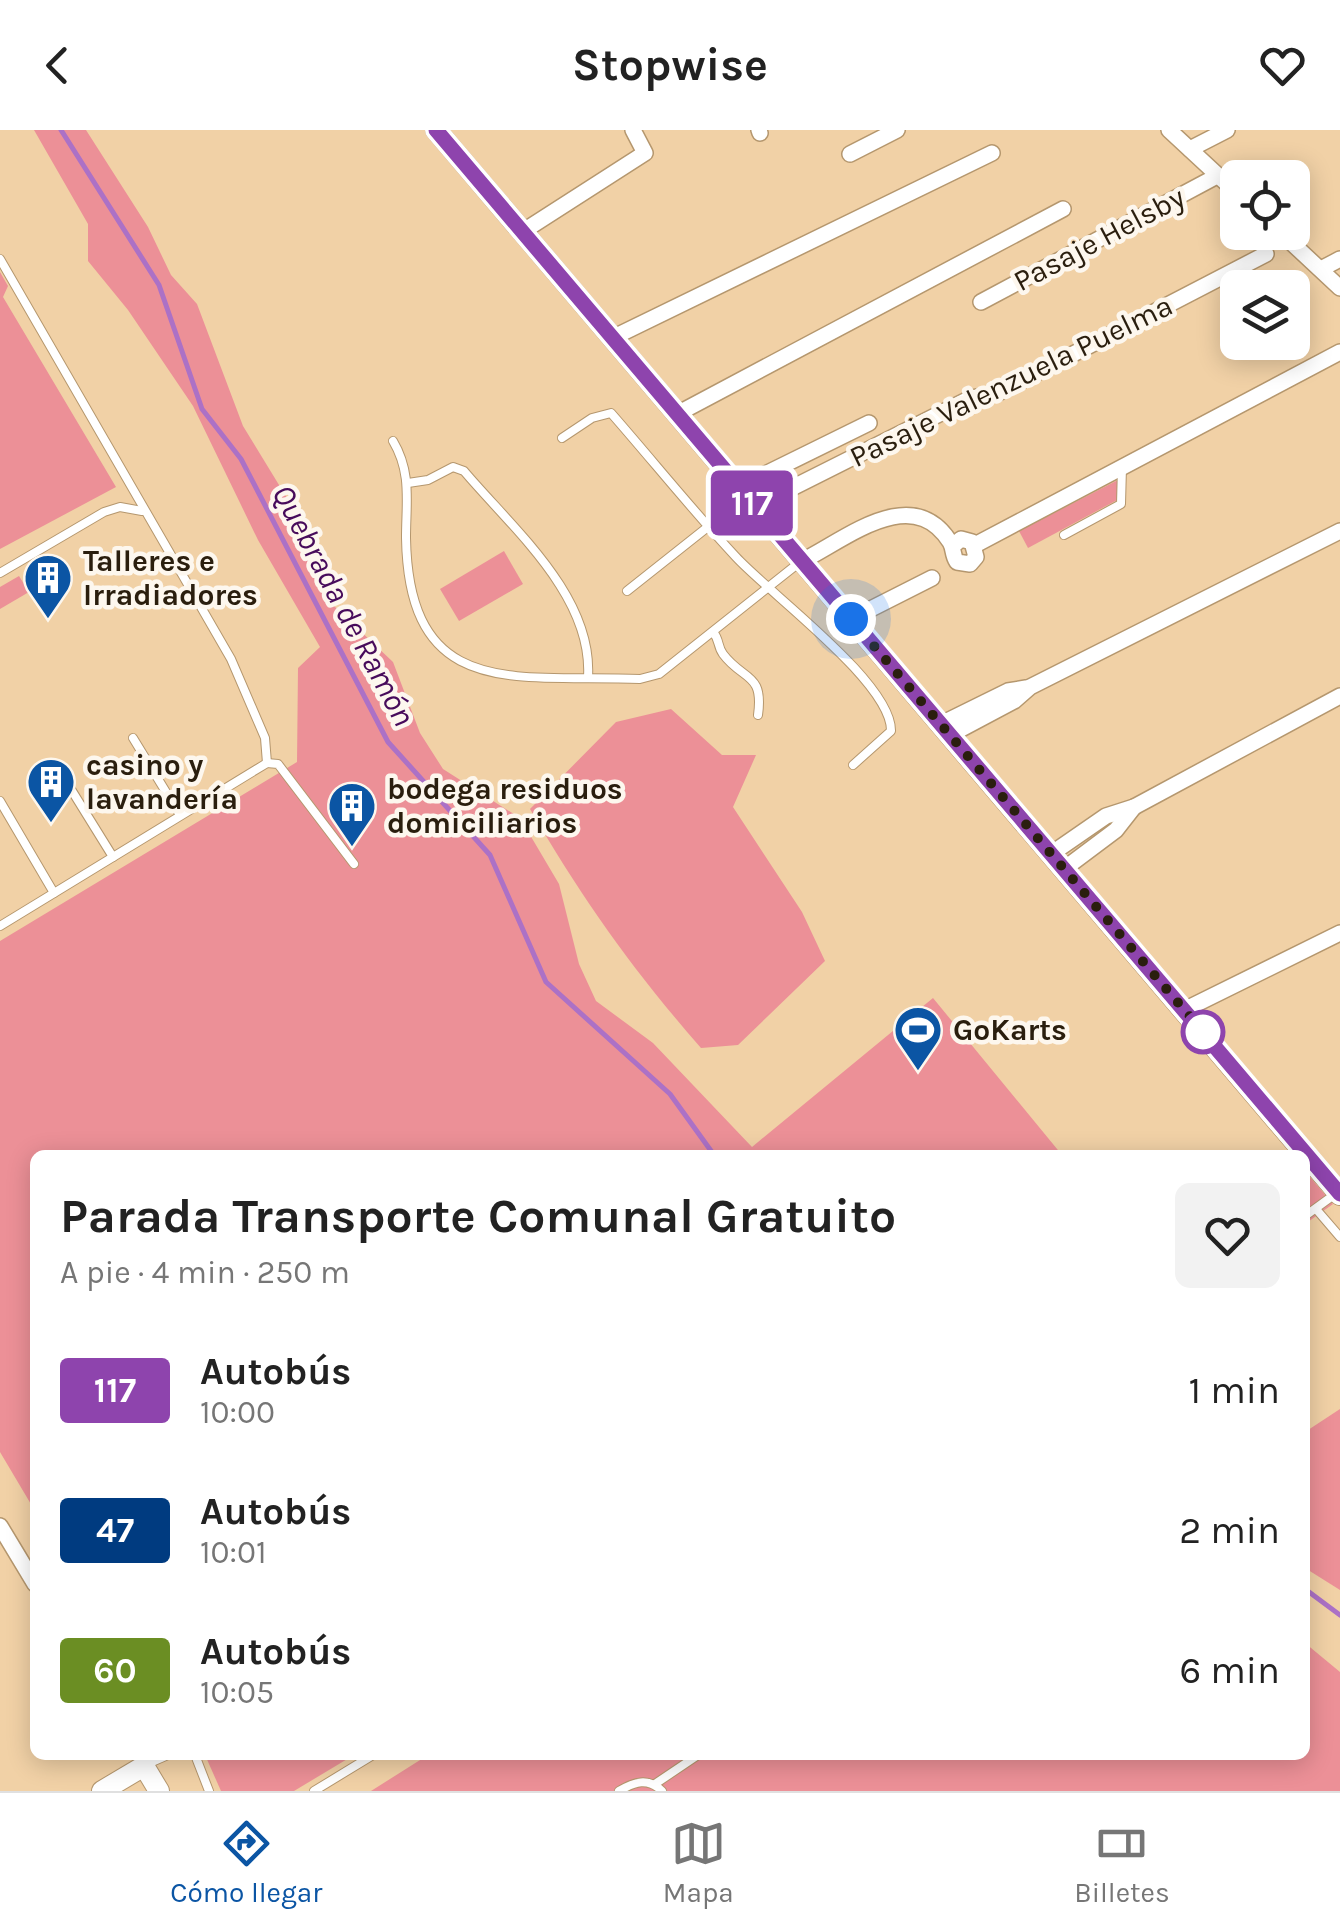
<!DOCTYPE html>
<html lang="es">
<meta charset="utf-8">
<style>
body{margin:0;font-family:Karla,sans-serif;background:#f2f2f2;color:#222;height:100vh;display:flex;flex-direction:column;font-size:38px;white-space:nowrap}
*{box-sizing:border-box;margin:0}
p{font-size:32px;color:#767676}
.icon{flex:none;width:55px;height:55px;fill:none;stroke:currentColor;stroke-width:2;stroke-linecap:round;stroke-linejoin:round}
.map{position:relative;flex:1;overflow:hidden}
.details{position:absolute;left:30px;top:1020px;width:1280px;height:610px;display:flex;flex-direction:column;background:#fff;border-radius:15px;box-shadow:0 5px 25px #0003}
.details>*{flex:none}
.badge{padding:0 20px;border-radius:8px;font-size:35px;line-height:65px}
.tools{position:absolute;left:1220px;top:30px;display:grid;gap:20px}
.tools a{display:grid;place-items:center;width:90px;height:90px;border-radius:15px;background:#fff;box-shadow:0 5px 25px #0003;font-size:50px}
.you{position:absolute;width:50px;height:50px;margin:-25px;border:8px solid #fff;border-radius:50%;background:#1a73e8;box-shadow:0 0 0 15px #1a73e833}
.map>.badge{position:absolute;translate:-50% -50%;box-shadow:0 0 0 5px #fff}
.round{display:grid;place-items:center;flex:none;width:105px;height:105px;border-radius:15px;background:#f2f2f2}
.overview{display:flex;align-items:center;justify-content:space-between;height:170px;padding:0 30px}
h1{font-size:48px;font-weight:700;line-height:75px}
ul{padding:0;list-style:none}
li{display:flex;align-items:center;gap:30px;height:140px;padding:0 30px}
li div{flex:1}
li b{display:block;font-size:38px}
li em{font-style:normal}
li .badge{min-width:110px;font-weight:700;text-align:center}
header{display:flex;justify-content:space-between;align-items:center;height:130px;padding:0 30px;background:#fff;font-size:45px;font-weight:700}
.menu{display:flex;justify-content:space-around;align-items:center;height:140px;border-top:2px solid #e0e0e0;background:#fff;font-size:28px;color:#767676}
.menu a{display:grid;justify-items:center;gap:5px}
.menu .selected{color:#0b55a4}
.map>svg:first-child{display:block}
.green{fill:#ec9097}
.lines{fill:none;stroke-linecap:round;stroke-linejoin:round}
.stream{stroke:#ac71c6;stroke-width:5}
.lane-casing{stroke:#b5976e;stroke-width:10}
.street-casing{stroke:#b5976e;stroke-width:18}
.secondary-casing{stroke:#b5976e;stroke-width:22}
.lane{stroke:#fff;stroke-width:8}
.street{stroke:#fff;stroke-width:15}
.secondary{stroke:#fff;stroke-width:20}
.line-casing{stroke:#fff;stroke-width:22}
.line{stroke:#8e44ad;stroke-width:15}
.walk{stroke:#2a1e0e;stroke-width:10;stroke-dasharray:0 18}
.stop-dot{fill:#fff;stroke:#8e44ad;stroke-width:5}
.labels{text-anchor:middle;stroke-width:9;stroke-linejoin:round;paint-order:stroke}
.street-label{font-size:30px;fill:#2a1e0e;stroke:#fdf7ee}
.poi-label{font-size:30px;font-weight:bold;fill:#2a1e0e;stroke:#fdf7ee;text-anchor:start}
.water-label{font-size:32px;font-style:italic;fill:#470b5b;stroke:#fdf7ee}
</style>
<header><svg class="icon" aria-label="back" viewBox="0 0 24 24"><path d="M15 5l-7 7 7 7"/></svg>Stopwise<svg class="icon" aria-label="heart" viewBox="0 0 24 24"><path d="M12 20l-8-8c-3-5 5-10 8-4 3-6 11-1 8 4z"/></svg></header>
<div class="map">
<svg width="1340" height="1661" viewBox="0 0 1340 1661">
<rect width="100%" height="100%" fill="#f1d1a6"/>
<!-- green -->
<g class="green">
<polygon points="34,0 86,0 148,97 171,145 197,174 243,296 323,427 334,476 393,532 420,603 443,639 520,688 559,754 579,834 596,871 653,913 752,1017 933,868 1062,1025 35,1025 35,1381 0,1322 0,811 297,632 298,538 320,517 258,410 193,276 128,180 88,131 88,94"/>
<polygon points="0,142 8,156 3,167 116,357 0,419"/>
<polygon points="1118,350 1119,369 1028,418 1019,401"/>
<polygon points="504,421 523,454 459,491 440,459"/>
<polygon points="19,446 29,462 0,479 0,457"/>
<path d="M671,579L722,625H756L733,677L802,782L825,831L738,915L701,918C632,839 583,770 530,679L616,592Z"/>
<polygon points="1305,1041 1333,1074 1305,1094"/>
<polygon points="1340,1279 1340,1460 1305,1438 1305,1302"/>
<polygon points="1305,1513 1340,1542 1340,1661 371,1661 428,1625 1305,1625"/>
<polygon points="205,1625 354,1625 294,1661 221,1661"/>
</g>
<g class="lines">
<!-- stream -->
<g class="stream">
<polyline points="61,0 159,155 202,279 241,329 388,612 490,725 546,852 670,964 714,1025"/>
<polyline points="1305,1459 1340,1485"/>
</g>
<!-- lane casing -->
<g class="lane-casing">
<g id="lane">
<polyline points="0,129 231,529 265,608 267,633"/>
<path d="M562,308L592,288L611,283C653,331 693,381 736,427C770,464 892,553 891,601L853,635"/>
<path d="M393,311C412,343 406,372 406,408C409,573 518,544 640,549L659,544L800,432"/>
<path d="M408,353L428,350L453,337L464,341C513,399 593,466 588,547"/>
<polyline points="1064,405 1121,374 1122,337"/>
<polyline points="0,443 104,382 120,377 142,381"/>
<polyline points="627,461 709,396"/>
<path d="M713,502C720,510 717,516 723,524C743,551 764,542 758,585"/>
<polyline points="133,608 180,685"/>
<polyline points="267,633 278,634 354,734"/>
<polyline points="64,648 113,727"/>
<polyline points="0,671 54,763"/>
<polyline points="0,796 267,633"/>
<polyline points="1316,1079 1340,1107"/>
<polyline points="1305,1086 1338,1062"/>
<polyline points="195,1625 209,1661"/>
<polyline points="145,1635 168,1625"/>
<polyline points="655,1654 698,1625"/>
<polyline points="314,1661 373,1625"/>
<path d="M619,1661C634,1652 648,1647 662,1661"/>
</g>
</g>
<!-- street casing -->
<g class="street-casing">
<g id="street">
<polyline points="759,0 760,3"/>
<polyline points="1169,0 1238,64"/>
<polyline points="1190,19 1227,0"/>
<polyline points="850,24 897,0"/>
<polyline points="522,102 645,23 633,0"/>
<polyline points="1280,102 1340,158"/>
<polyline points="1321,139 1340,129"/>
<polyline points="981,172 1217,46"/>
<polyline points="612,208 992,23"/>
<polyline points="677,284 1063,79"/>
<polyline points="739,357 869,293"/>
<polyline points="756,376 971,268 998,263 1266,124"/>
<polyline points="975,415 1340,222"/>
<path d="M802,431C845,410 912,352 950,412C954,418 952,425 957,432L970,434L976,427L972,412L961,409L954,415"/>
<polyline points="851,489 932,448"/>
<polyline points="941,594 1008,561 1026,558"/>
<polyline points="950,605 1014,571 1030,557 1340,401"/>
<polyline points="1051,724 1106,686 1134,677 1340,566"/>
<polyline points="1064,739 1116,700 1134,677"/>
<polyline points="1184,880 1340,803"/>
<polyline points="0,1396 35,1454"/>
</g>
</g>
<!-- secondary casing -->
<g class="secondary-casing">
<g id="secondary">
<polyline points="436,0 1340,1065"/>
<polyline points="102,1661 144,1636 159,1661"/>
</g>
</g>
<!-- lane -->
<use href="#lane" class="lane"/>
<!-- street -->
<use href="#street" class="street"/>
<!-- secondary -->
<use href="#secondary" class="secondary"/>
</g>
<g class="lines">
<!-- line casing -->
<g class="line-casing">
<polyline id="line" points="436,0 1340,1064"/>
</g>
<!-- line -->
<use href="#line" class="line"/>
<!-- walk -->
<polyline class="walk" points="851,489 1209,909 1203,902"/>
</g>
<!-- icons -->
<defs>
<g id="building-pin" transform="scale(2.5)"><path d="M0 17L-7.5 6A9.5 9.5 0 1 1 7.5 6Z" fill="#0b55a4" stroke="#fdf7ee"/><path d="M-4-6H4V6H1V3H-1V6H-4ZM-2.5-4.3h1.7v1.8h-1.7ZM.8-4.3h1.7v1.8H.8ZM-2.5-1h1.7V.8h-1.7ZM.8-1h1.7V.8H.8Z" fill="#fff"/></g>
<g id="stadium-pin" transform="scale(2.5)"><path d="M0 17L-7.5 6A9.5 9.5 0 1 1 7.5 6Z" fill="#0b55a4" stroke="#fdf7ee"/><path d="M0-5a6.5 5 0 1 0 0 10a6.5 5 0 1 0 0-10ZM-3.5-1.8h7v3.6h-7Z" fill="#fff"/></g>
</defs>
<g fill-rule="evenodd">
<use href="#building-pin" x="48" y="448"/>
<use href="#building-pin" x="51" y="652"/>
<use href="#building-pin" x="352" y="676"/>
<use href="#stadium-pin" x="918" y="900"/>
</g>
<!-- markers -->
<circle class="stop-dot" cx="1203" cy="902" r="20"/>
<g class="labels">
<!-- street labels -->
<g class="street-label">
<text transform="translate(1099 109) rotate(-28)" y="10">Pasaje Helsby</text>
<text transform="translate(1011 251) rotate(-26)" y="10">Pasaje Valenzuela Puelma</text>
</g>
<!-- poi labels -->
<g class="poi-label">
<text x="83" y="441">Talleres e<tspan x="83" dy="34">Irradiadores</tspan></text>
<text x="86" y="645">casino y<tspan x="86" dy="34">lavandería</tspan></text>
<text x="387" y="669">bodega residuos<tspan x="387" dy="34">domiciliarios</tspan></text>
<text x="953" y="910">GoKarts</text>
</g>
<!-- water labels -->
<g class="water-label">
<text transform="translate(344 475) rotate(62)" y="11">Quebrada de Ramón</text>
</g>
</g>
</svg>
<div class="tools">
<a><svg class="icon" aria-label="locate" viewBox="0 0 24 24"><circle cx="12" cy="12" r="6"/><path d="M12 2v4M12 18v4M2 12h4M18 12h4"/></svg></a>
<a><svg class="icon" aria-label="layers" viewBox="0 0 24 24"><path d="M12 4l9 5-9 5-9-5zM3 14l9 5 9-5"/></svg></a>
</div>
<div class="you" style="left:851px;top:489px"></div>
<b class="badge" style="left:752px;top:373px;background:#8e44ad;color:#fff">117</b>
<section class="details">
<div class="overview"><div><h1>Parada Transporte Comunal Gratuito</h1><p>A pie · 4 min · 250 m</p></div><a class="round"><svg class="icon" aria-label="heart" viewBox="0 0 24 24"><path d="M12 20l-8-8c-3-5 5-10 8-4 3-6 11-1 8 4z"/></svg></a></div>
<ul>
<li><span class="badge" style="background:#8e44ad;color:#fff">117</span><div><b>Autobús</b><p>10:00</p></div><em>1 min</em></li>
<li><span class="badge" style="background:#003b80;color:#fff">47</span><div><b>Autobús</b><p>10:01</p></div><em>2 min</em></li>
<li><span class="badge" style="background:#6b8e23;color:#fff">60</span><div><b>Autobús</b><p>10:05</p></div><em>6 min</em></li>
</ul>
</section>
</div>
<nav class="menu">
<a class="selected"><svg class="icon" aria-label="directions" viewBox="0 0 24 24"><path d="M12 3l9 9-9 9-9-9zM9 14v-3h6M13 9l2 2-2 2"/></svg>Cómo llegar</a>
<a><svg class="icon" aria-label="map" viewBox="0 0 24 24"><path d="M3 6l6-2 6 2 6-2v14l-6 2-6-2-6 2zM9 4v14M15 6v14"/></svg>Mapa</a>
<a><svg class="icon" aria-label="tickets" viewBox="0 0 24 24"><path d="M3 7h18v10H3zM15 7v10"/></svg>Billetes</a>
</nav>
